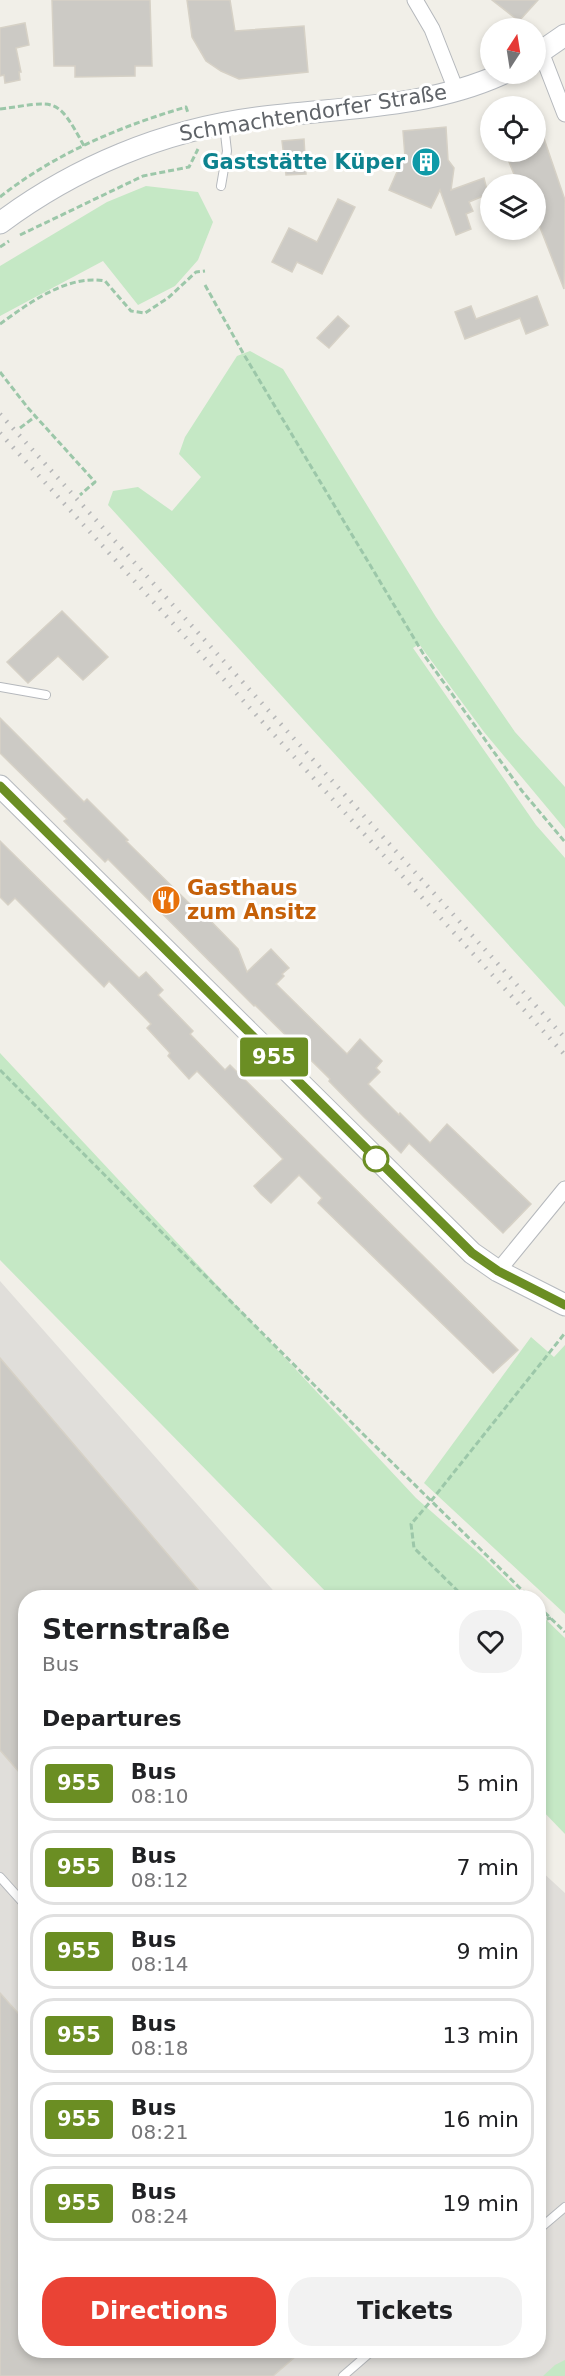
<!DOCTYPE html>
<meta charset="utf-8">
<style>
body{margin:0;font-family:"DejaVu Sans",sans-serif;background:#f2f2f2;color:#202124;height:100vh;display:flex;flex-direction:column;font-size:22px;white-space:nowrap}
*{box-sizing:border-box;margin:0}
p{font-size:20px;color:#757577}
.icon{flex:none;width:33px;height:33px;fill:none;stroke:currentColor;stroke-width:2;stroke-linecap:round;stroke-linejoin:round}
.map{position:relative;flex:1;overflow:hidden}
.panel{position:absolute;left:18px;top:1590px;width:528px;height:768px;display:flex;flex-direction:column;background:#fff;border-radius:24px;box-shadow:0 3px 9px #0003}
.panel>*{flex:none}
.badge{padding:0 12px;border-radius:4px;font-size:21px;line-height:39px}
.needle{width:39px;rotate:12deg}
.tools{position:absolute;left:480px;top:18px;display:grid;gap:12px}
.tools a{display:grid;place-items:center;width:66px;height:66px;border-radius:50%;background:#fff;box-shadow:0 3px 9px #0003;font-size:30px}
.map>.badge{position:absolute;translate:-50% -50%;box-shadow:0 0 0 3px #fff}
h2{padding:0 24px;font-size:22px;line-height:54px}
.round{display:grid;place-items:center;flex:none;width:63px;height:63px;border-radius:24px;background:#f2f2f2}
.head{display:flex;align-items:center;justify-content:space-between;height:102px;padding:0 24px}
h1{font-size:28px;font-weight:700;line-height:45px}
.primary-button{display:flex;gap:12px;margin-top:auto;padding:12px 24px}
.primary-button a{flex:1;height:69px;border-radius:24px;background:#ea4335;color:#fff;font-size:24px;font-weight:700;line-height:69px;text-align:center}
.primary-button a+a{background:#f2f2f2;color:#202124}
ul{padding:0;list-style:none}
li{display:flex;align-items:center;gap:18px;height:75px;margin:0 12px 9px;padding:0 12px;border:3px solid #e0e0e0;border-radius:24px}
li div{flex:1}
li b{display:block;font-size:22px}
li em{font-style:normal}
li .badge{min-width:66px;font-weight:700;text-align:center}
.map>svg:first-child{display:block}
.industrial{fill:#e0deda}
.green{fill:#c5e8c5}
.building{fill:#cccac5;stroke:#d6d1c6;stroke-width:1.5}
.lines{fill:none;stroke-linecap:round;stroke-linejoin:round}
.lane-casing{stroke:#b5b8bc;stroke-width:10}
.street-casing{stroke:#b5b8bc;stroke-width:17}
.secondary-casing{stroke:#b6babf;stroke-width:23}
.path{stroke:#9cc7a9;stroke-width:3;stroke-dasharray:6 3;stroke-linecap:butt}
.lane{stroke:#fff;stroke-width:8}
.street{stroke:#fff;stroke-width:15}
.secondary{stroke:#fff;stroke-width:21}
.rail{stroke:#b6b7b8;stroke-width:4.5;stroke-dasharray:1.5 8;stroke-linecap:butt}
.line-casing{stroke:#fff;stroke-width:14}
.line{stroke:#6b8e23;stroke-width:9}
.stop-dot{fill:#fff;stroke:#6b8e23;stroke-width:3}
.labels{text-anchor:middle;stroke-width:6;stroke-linejoin:round;paint-order:stroke}
.street-label{font-size:21px;fill:#5f6368;stroke:#fff}
.culture-label{font-size:21px;font-weight:bold;fill:#0d838f;stroke:#fff;text-anchor:end}
.food-label{font-size:21px;font-weight:bold;fill:#c56008;stroke:#fff;text-anchor:start}
</style>
<div class="map">
<svg width="565" height="2376" viewBox="0 0 565 2376">
<rect width="100%" height="100%" fill="#f1efe8"/>
<!-- industrial -->
<polygon class="industrial" points="0,1281 279,1597 26,1598 26,2350 538,2350 539,1869 565,1893 565,2376 0,2376"/>
<!-- green -->
<g class="green">
<polygon points="146,186 198,192 213,222 198,260 175,286 138,305 103,261 0,316 0,266 107,202"/>
<polygon points="250,351 283,369 436,617 515,732 565,787 565,829 484,732 419,644 413,648 536,825 565,858 565,1007 108,505 113,491 138,487 172,511 201,477 179,454 185,437 237,356"/>
<polygon points="0,1053 416,1498 482,1556 524,1597 331,1597 0,1260"/>
<polygon points="531,1337 554,1357 565,1345 565,1614 424,1483"/>
<polygon points="538,1612 565,1638 565,1834 539,1807"/>
<polygon points="565,2360 565,2376 543,2376 555,2365"/>
</g>
<!-- building -->
<g class="building">
<polygon points="52,0 150,0 152,66 135,66 135,76 75,77 75,66 54,66"/>
<polygon points="187,0 230,0 235,31 304,26 308,72 239,79 221,71 206,61 192,37"/>
<polygon points="492,0 538,0 519,21"/>
<polygon points="25,23 29,45 16,48 21,72 19,72 20,80 5,83 4,75 0,76 0,28"/>
<polygon points="536,121 538,121 565,200 564,289 536,217 536,184 518,184 505,152 536,152"/>
<polygon points="446,127 448,160 454,168 451,190 484,178 488,194 469,202 473,211 466,214 471,229 456,235 440,190 431,208 389,190 400,165 401,158 405,157 403,131"/>
<polygon points="304,139 306,174 286,175 282,141"/>
<polygon points="338,199 355,207 322,274 297,262 292,272 272,262 289,228 317,242"/>
<polygon points="537,296 548,325 526,334 520,318 465,339 455,312 471,306 476,319"/>
<polygon points="338,316 349,326 329,348 317,338"/>
<polygon points="62,611 108,657 83,680 58,656 28,683 7,662"/>
<polygon points="0,718 84,802 87,799 128,840 126,841 196,910 198,908 238,949 247,972 271,949 289,968 282,974 284,976 276,984 347,1054 360,1039 382,1061 376,1068 380,1072 368,1084 399,1115 400,1113 430,1143 447,1124 531,1204 503,1233 409,1143 401,1153 364,1117 329,1081 330,1079 255,1005 254,1006 108,859 105,862 64,821 67,819 0,753"/>
<polygon points="0,841 139,978 146,972 163,990 158,995 193,1031 190,1034 225,1070 230,1065 518,1350 493,1373 318,1203 322,1198 299,1175 271,1203 261,1194 254,1186 283,1159 197,1071 189,1079 168,1056 170,1053 147,1028 151,1024 109,981 104,987 15,898 8,905 0,897"/>
<polygon points="0,1358 205,1598 26,1598 26,1780 0,1750"/>
<polygon points="0,1993 26,2022 26,2350 303,2350 273,2376 0,2376"/>
</g>
<g class="lines">
<!-- lane casing -->
<g class="lane-casing">
<g id="lane">
<polyline points="221,186 227,151 224,125"/>
<polyline points="0,687 46,695"/>
<polyline points="0,1877 26,1906"/>
<polyline points="538,2230 565,2207"/>
<polyline points="343,2376 373,2350"/>
</g>
</g>
<!-- street casing -->
<g class="street-casing">
<g id="street">
<polyline points="415,0 432,29 456,90"/>
<polyline points="541,52 565,114"/>
<polyline points="498,1271 565,1189"/>
</g>
</g>
<!-- secondary casing -->
<g class="secondary-casing">
<g id="secondary">
<polyline points="536,55 565,35"/>
<path d="M0,223C75,167 164,130 257,118C340,107 425,109 502,74"/>
<polyline points="0,786 472,1253 498,1271 565,1305"/>
</g>
</g>
<!-- path -->
<g class="path">
<path d="M0,109C55,102 56,94 84,146"/>
<path d="M0,197C54,154 121,126 186,107L188,113"/>
<polyline points="20,235 143,176 189,167 198,149"/>
<polyline points="0,247 9,241"/>
<polyline points="205,285 243,353 424,655 522,791 565,842"/>
<path d="M0,324C29,303 68,274 105,281L131,311L145,313L168,298L196,272L205,271"/>
<polyline points="0,372 28,408 95,482 80,495"/>
<polyline points="20,428 36,416"/>
<polyline points="0,1070 362,1433 530,1598"/>
<polyline points="465,1598 414,1548 411,1524 431,1501 565,1333"/>
<polyline points="538,1606 565,1632"/>
<polyline points="538,1621 551,1618"/>
</g>
<!-- lane -->
<use href="#lane" class="lane"/>
<!-- street -->
<use href="#street" class="street"/>
<!-- secondary -->
<use href="#secondary" class="secondary"/>
<!-- rail -->
<g class="rail">
<polyline points="0,414 565,1038"/>
<polyline points="0,433 565,1055"/>
</g>
</g>
<g class="lines">
<!-- line casing -->
<g class="line-casing">
<polyline id="line" points="0,786 472,1253 498,1271 565,1305"/>
</g>
<!-- line -->
<use href="#line" class="line"/>
</g>
<!-- icons -->
<defs>
<g id="building-disc" transform="scale(1.5)"><circle r="9.5" fill="#0f9aa8" stroke="#fff"/><path d="M-4-6H4V6H1V3H-1V6H-4ZM-2.5-4.3h1.7v1.8h-1.7ZM.8-4.3h1.7v1.8H.8ZM-2.5-1h1.7V.8h-1.7ZM.8-1h1.7V.8H.8Z" fill="#fff"/></g>
<g id="restaurant-disc" transform="scale(1.5)"><circle r="9.5" fill="#e8710a" stroke="#fff"/><path d="M-5-6h1v4h1v-4h1v4h1v-4h1v5L-1.5 .5V6h-2V.5L-5-1ZM5-6V6H3V1.5H1.5Q1.5-4 5-6Z" fill="#fff"/></g>
</defs>
<g fill-rule="evenodd">
<use href="#building-disc" x="426" y="162"/>
<use href="#restaurant-disc" x="166" y="900"/>
</g>
<!-- markers -->
<circle class="stop-dot" cx="376" cy="1159" r="12"/>
<g class="labels">
<!-- street labels -->
<g class="street-label">
<text transform="translate(313 113) rotate(-9)" y="7">Schmachtendorfer Straße</text>
</g>
<!-- culture labels -->
<g class="culture-label">
<text x="405" y="169">Gaststätte Küper</text>
</g>
<!-- food labels -->
<g class="food-label">
<text x="187" y="895">Gasthaus<tspan x="187" dy="24">zum Ansitz</tspan></text>
</g>
</g>
</svg>
<div class="tools">
<a><svg class="needle" viewBox="-14 -14 28 28"><path d="M0-13l5 13h-10z" fill="#e53935"/><path d="M0 13l5-13h-10z" fill="#757577"/></svg></a>
<a><svg class="icon" aria-label="locate" viewBox="0 0 24 24"><circle cx="12" cy="12" r="6"/><path d="M12 2v4M12 18v4M2 12h4M18 12h4"/></svg></a>
<a><svg class="icon" aria-label="layers" viewBox="0 0 24 24"><path d="M12 4l9 5-9 5-9-5zM3 14l9 5 9-5"/></svg></a>
</div>
<b class="badge" style="left:274px;top:1057px;background:#6b8e23;color:#fff">955</b>
<section class="panel">
<div class="head"><div><h1>Sternstraße</h1><p>Bus</p></div><a class="round"><svg class="icon" aria-label="heart" viewBox="0 0 24 24"><path d="M12 20l-8-8c-3-5 5-10 8-4 3-6 11-1 8 4z"/></svg></a></div>
<h2>Departures</h2>
<ul>
<li><span class="badge" style="background:#6b8e23;color:#fff">955</span><div><b>Bus</b><p>08:10</p></div><em>5 min</em></li>
<li><span class="badge" style="background:#6b8e23;color:#fff">955</span><div><b>Bus</b><p>08:12</p></div><em>7 min</em></li>
<li><span class="badge" style="background:#6b8e23;color:#fff">955</span><div><b>Bus</b><p>08:14</p></div><em>9 min</em></li>
<li><span class="badge" style="background:#6b8e23;color:#fff">955</span><div><b>Bus</b><p>08:18</p></div><em>13 min</em></li>
<li><span class="badge" style="background:#6b8e23;color:#fff">955</span><div><b>Bus</b><p>08:21</p></div><em>16 min</em></li>
<li><span class="badge" style="background:#6b8e23;color:#fff">955</span><div><b>Bus</b><p>08:24</p></div><em>19 min</em></li>
</ul>
<div class="primary-button"><a>Directions</a><a>Tickets</a></div>
</section>
</div>
